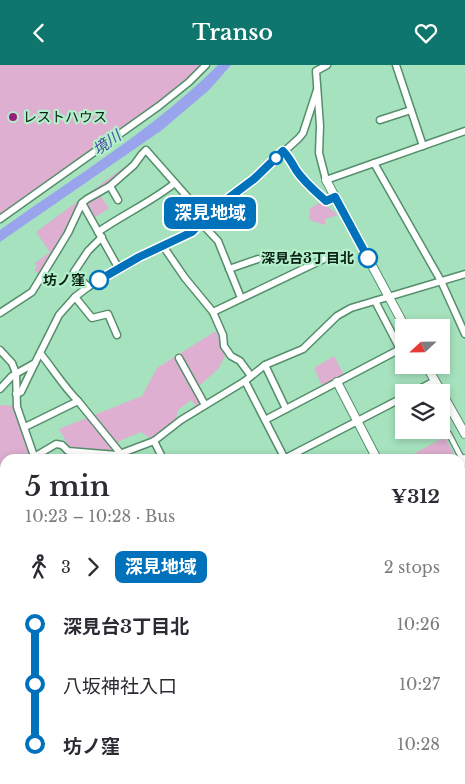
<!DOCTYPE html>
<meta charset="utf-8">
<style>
body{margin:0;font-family:"Libre Baskerville","Noto Sans JP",serif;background:#f2f2f3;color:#2b2b33;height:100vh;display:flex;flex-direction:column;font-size:19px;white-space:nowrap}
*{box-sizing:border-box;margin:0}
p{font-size:16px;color:#7c7c81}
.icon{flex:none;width:28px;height:28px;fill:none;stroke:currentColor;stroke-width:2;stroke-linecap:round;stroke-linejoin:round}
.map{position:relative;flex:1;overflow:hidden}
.side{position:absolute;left:0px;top:389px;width:465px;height:331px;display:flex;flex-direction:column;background:#fff;border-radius:15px 15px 0 0;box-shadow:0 2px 8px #0003}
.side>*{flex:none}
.badge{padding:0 10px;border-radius:8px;font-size:18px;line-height:32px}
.needle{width:32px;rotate:248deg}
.tools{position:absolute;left:395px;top:254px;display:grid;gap:10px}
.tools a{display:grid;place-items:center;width:55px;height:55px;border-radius:0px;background:#fff;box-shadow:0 2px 8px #0003;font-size:25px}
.map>.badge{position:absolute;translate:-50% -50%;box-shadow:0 0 0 2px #fff}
.legs{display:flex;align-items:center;gap:8px;height:55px;padding:0 25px;font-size:16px}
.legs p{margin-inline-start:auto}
.headline{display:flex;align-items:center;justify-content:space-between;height:85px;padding:0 25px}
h1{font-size:28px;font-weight:600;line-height:38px}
ul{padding:0 25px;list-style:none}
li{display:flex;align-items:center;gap:18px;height:60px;font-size:19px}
li i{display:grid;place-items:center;width:8px;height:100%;margin:0 6px;background:currentColor}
li i::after{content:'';width:12px;height:12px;margin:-6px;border:4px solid;border-radius:50%;background:#fff}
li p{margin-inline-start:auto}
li:first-child i{background:linear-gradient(#0000 50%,currentColor 0)}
li:last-child i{background:linear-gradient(currentColor 50%,#0000 0)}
header{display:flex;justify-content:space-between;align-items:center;height:65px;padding:0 25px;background:#0f766e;color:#fff;font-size:22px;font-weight:600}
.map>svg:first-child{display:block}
.green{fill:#deafd0}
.water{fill:#99a4ed}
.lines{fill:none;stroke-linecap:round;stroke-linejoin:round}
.pedestrian-casing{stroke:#558e6c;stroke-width:7}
.minor-casing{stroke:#558e6c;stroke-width:9}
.tertiary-casing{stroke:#558e6c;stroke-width:10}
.trunk-casing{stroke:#558e6c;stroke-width:12}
.pedestrian{stroke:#fff;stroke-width:4.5}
.minor{stroke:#fff;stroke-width:6}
.tertiary{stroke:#fff;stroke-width:8}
.trunk{stroke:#fff;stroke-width:10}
.line-1-casing{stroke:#fff;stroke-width:11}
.line-1{stroke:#0072bc;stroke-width:8}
.poi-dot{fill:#94207e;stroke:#b3efca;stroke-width:2}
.stop-1-dot{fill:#fff;stroke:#0072bc;stroke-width:2.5}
.labels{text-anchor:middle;stroke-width:4.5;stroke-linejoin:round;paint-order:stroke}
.poi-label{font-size:14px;fill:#0a2215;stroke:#b3efca;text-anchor:start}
.stop-label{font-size:14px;font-weight:bold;fill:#0a2215;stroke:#b3efca;text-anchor:end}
.water-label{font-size:15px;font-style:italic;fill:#464ba1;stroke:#b3efca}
</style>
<header><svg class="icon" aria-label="back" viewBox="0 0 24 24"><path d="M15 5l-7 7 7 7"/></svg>Transo<svg class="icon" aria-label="heart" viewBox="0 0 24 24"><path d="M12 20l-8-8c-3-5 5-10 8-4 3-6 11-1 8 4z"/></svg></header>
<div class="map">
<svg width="465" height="719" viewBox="0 0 465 719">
<rect width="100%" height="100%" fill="#a6e2bd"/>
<!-- green -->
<g class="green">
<polygon points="0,0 202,0 191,12 161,36 0,150"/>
<polygon points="135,94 133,99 108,121 87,131 86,130 79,138 67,163 39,211 35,205 37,202 35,198 50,187 36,167"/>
<polygon points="99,129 109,143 92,154 84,141 88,135"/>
<polygon points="322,137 338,150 325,154 325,160 309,155 310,143"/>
<polygon points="216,266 225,291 218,304 198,322 207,335 197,342 191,335 178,345 175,357 151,374 141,367 119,376 115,387 70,383 59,364 142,331 157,303"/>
<polygon points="334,291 344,310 322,321 314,303"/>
<polygon points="0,340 14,341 31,394 5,394 5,406 0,408"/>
<polygon points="445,372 456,393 404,394"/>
</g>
<!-- water -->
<path class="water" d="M218,0H231L209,25L162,65L0,177V165C74,112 153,65 218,0Z"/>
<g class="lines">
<!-- pedestrian casing -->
<g class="pedestrian-casing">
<polyline id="pedestrian" points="449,369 461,392"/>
</g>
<!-- minor casing -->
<g class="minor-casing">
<g id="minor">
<polyline points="327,0 316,6 320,61 319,88 326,115 465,66"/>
<polyline points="396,0 423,81"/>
<polyline points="380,55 411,45"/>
<polyline points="374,98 441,216 465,269"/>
<polyline points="110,121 118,135"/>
<polyline points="82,138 119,204"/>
<polyline points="0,154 159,41 189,17 206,0"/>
<polyline points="201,158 218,176 241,233"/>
<path d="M98,167C124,149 151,137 175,118"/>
<polyline points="163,181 185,213 213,247 223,270 224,281 231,291 240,296 251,311"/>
<polyline points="229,204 258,194"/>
<polyline points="88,222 74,207 88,186 102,172"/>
<polyline points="75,232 92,253 108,249 117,270"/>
<polyline points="375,236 400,284"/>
<polyline points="213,247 324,194"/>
<polyline points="0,248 32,227 68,168 82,138 87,134 110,121 134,100 142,89 146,85 205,152"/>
<polyline points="0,285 12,298 16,308 17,342 35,394"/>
<polyline points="179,293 205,340"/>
<polyline points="265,300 286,344"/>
<polyline points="245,316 285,394"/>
<polyline points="0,324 12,311 35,298 59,250 75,232 88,222 139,192 192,167 218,141 254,114 299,73 303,68 317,25"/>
<polyline points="412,328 435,316"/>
<polyline points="16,329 21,327 35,298"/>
<polyline points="78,336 121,389"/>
<polyline points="265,355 404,282"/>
<path d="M25,362L78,336C64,322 53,304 40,288"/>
<polyline points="154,376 163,394"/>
<polyline points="34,392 56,379 62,380 68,386 117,390 154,376 181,355 245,316 265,300 303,284 337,251 351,243 465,209"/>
<polyline points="284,394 404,332"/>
<polyline points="0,411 5,409"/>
<polyline points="0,414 4,423 0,425"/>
<polyline points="0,515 5,525"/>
<polyline points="460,566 465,576"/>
<polyline points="0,580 5,577"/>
<polyline points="460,620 465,618"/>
<polyline points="0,701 5,711"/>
<polyline points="7,715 9,719"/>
<polyline points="119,715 122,719"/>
<polyline points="358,715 360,719"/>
<polyline points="448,715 450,719"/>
<polyline points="23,719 31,715"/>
<polyline points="268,719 274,715"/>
</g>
</g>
<!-- tertiary casing -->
<g class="tertiary-casing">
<g id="tertiary">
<polyline points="326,115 405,262"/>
<polyline points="426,300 465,369"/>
<polyline points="337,317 377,394"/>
<polyline points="460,526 465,524"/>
<polyline points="460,673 465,671"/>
<polyline points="258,715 261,719"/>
<polyline points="369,719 377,715"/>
</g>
</g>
<!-- trunk casing -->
<g class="trunk-casing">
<g id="trunk">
<polyline points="460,397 465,395"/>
<polyline points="0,655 5,652"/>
</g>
</g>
<!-- pedestrian -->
<use href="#pedestrian" class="pedestrian"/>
<!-- minor -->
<use href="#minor" class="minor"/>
<!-- tertiary -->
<use href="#tertiary" class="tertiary"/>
<!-- trunk -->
<use href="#trunk" class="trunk"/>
</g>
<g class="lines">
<!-- line-1 casing -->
<g class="line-1-casing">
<path id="line-1" d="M99,215L139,192L192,167L218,141L254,114L283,86C289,92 292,98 296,105C304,117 316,127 326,136L335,132L368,193"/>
</g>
<!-- line-1 -->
<use href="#line-1" class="line-1"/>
</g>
<!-- markers -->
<circle class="poi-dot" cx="13" cy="52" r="5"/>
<g class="stop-1-dot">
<circle cx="276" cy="93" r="6"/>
<circle cx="368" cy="193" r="9"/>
<circle cx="99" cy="215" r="9"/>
</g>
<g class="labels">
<!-- poi labels -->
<g class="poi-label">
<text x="23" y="57">レストハウス</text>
</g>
<!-- stop labels -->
<g class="stop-label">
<text x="354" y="198">深見台3丁目北</text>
<text x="85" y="220">坊ノ窪</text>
</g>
<!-- water labels -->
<g class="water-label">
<text transform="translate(107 78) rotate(-35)" y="5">境川</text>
</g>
</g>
</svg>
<div class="tools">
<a><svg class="needle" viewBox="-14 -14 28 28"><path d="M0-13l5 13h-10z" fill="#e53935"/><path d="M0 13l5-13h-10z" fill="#7c7c81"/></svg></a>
<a><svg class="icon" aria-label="layers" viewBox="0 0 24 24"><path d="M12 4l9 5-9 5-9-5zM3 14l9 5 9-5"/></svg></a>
</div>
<b class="badge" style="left:210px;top:148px;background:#0072bc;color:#fff">深見地域</b>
<section class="side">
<div class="headline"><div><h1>5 min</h1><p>10:23 – 10:28 · Bus</p></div><b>¥312</b></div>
<div class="legs"><svg class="icon" aria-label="walk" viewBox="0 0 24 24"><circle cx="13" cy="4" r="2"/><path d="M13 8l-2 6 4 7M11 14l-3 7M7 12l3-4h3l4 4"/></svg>3<svg class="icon" aria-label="forward" viewBox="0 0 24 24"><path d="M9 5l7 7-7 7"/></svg><b class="badge" style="background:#0072bc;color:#fff">深見地域</b><p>2 stops</p></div>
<ul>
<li><i style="color:#0072bc"></i><b>深見台3丁目北</b><p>10:26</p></li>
<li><i style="color:#0072bc"></i><span>八坂神社入口</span><p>10:27</p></li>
<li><i style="color:#0072bc"></i><b>坊ノ窪</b><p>10:28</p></li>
</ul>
</section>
</div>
